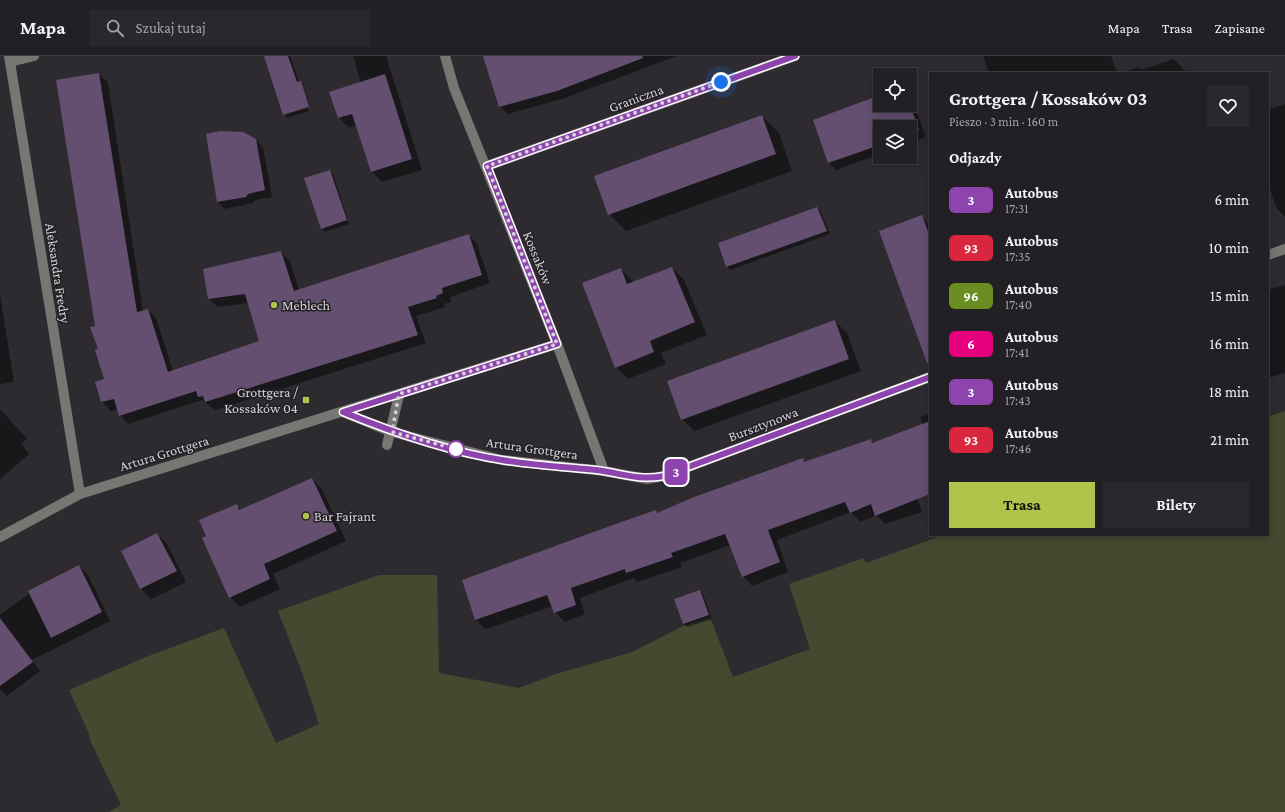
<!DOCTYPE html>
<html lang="pl">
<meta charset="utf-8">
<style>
body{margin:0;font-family:"Crimson Pro",serif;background:#2a282c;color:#f1f3f6;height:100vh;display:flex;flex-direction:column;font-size:15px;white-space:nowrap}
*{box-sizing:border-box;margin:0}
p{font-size:13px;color:#a2a3a6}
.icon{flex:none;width:22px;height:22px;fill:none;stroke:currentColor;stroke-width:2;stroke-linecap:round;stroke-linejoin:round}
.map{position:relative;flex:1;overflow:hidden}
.side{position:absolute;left:929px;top:16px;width:340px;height:464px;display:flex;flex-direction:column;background:#222024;border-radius:0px;box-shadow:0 2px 10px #0003,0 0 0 1px #3f3e41}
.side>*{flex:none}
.badge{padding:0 8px;border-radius:6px;font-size:14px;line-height:26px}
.buttons{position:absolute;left:873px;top:12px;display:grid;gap:8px}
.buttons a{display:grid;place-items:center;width:44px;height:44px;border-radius:0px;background:#222024;box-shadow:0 2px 10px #0003,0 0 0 1px #3f3e41;font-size:20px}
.you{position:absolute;width:20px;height:20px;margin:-10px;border:3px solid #fff;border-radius:50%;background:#1a73e8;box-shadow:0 0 0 6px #1a73e833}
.map>.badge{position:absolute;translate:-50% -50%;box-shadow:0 0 0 2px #fff}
h2{padding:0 20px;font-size:15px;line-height:36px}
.round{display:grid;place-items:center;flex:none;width:42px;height:42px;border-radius:0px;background:#2a282c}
.headline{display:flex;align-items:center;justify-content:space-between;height:68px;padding:0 20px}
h1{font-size:19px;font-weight:700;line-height:30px}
.button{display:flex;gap:8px;margin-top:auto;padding:8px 20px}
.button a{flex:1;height:46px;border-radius:0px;background:#b2c34b;color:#111;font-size:16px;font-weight:700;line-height:46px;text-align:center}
.button a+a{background:#2a282c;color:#f1f3f6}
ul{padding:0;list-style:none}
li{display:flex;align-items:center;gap:12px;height:48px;padding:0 20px}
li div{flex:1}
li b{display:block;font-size:15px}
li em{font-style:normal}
li .badge{min-width:44px;font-weight:700;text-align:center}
header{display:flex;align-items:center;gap:24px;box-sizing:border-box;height:56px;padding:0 20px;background:#222024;border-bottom:1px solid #3f3e41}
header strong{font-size:19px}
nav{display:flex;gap:22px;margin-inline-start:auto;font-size:14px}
.search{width:280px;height:36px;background:#2a282c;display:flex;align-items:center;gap:10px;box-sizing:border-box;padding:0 14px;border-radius:0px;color:#a2a3a6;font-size:15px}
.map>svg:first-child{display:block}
.green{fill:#45492f}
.shadow{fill:#0007}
.building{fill:#644f71}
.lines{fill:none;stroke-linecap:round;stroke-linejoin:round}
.minor{stroke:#767673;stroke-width:10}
.line-casing{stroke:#fff;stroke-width:9}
.line{stroke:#8e44ad;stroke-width:6}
.walk{stroke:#d5d3d6;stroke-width:4;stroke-dasharray:0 7.2}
.poi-dot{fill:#b2c34b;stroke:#242126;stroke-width:1.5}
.stop-dot{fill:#fff;stroke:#8e44ad;stroke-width:2}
.labels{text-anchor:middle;stroke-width:3;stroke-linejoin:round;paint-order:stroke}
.street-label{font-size:14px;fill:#d5d3d6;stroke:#242126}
.poi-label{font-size:14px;fill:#d5d3d6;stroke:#242126;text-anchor:start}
</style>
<header>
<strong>Mapa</strong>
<div class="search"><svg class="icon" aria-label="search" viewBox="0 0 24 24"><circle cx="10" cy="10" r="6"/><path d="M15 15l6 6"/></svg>Szukaj tutaj</div>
<nav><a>Mapa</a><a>Trasa</a><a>Zapisane</a></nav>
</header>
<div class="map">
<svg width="1285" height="756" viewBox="0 0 1285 756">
<rect width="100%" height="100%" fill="#2e2b30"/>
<!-- green -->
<polygon class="green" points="1285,355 1285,756 109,756 121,749 89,682 90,680 69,634 146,601 224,572 276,687 319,668 302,616 278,555 379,519 437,519 439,617 519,632 556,618 632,596 683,570 710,561 733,621 810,593 789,528 864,502 866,507 944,479 1268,479 1268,361"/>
<!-- shadow -->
<g class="shadow">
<polygon points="265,0 290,0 299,26 300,26 304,29 312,54 303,28 301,28 309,55 287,62 284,58"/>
<polygon points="353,0 386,0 422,114 382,126 372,116 357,69 349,72 339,61 361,27"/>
<polygon points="484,0 677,0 565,42 508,58 500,51"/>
<polygon points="983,0 1111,0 1117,17 989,17"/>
<polygon points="1174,3 1187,17 1123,17 1138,11 1141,14"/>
<polygon points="99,18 108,27 143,255 148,254 156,262 173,315 260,286 249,247 218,251 209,243 281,196 290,205 299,234 469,179 477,188 490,227 450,241 451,246 444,248 445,251 416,260 426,287 215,354 202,344 128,368 120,359 118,353 111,355 102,346 96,327 105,324 96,270"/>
<polygon points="910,39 926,81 910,87 910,71 880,71 880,98 836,114 829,107 814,65 880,40 880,49 910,49"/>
<polygon points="1285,48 1285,161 1277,153 1268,128 1268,54"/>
<polygon points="762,60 779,77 792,115 626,175 609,158"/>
<polygon points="256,84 263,91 272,141 255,144 253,147 225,153 218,146"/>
<polygon points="329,115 333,118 349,168 325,176 322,172"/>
<polygon points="817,152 820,155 830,178 730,214 727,211"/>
<polygon points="922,161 930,170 930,288"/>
<polygon points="672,212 684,224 707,279 661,297 666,308 628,323 616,311 621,213 634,227"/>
<polygon points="1285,229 1285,317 1268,322 1268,234"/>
<polygon points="0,239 14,326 0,328"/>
<polygon points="835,265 847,277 861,315 694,375 682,363"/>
<polygon points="0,353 27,383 21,388 29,398 0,423"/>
<polygon points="930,358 930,420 905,408 922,456 885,468 876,459 860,466 851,456 777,484 788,516 752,530 743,520 730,489 680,507 682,511 637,526 633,522 580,542 585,558 565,566 555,556 553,550 486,573 476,564 463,524 656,456 658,457 802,403 806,407 871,384 874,387 923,369 920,361"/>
<polygon points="312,423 322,433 346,485 273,518 280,533 240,551 230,541 236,449 241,454"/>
<polygon points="157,478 167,488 186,526 151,543 141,533 122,495"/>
<polygon points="79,510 88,519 110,565 32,604 40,615 7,640 0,633 0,559 30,537"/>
<polygon points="700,535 703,538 712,563 687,571 684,568 675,543"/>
</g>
<!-- building -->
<g class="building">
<polygon points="264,0 288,0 297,26 301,25 309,51 283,59"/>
<polygon points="483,0 642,0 643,2 557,35 499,51"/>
<polygon points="99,17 137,256 148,253 168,316 259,285 245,238 208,243 203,213 281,195 294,235 469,178 482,219 442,232 443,237 436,240 437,242 408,251 418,279 205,346 203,340 198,341 196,335 119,360 114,343 101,346 95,326 104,323 95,294 98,293 90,271 95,270 56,24"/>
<polygon points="385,18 412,103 371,116 352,58 338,62 329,36"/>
<polygon points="880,39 880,49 910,49 919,74 910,78 910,71 880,71 880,89 828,107 813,64"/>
<polygon points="762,59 776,98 608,159 594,120"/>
<polygon points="220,75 243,76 256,83 265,134 248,138 246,141 217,146 206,78"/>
<polygon points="330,114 347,164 321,173 304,122"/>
<polygon points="817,151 827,175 726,211 718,187"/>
<polygon points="922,159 930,181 930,307 927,307 879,175"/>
<polygon points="672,211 695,266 650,285 654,296 615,312 582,227 621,212 627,228"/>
<polygon points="835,264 849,303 681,364 667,325"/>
<polygon points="930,365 930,438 875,460 871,448 850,457 845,446 768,474 780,506 742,521 725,478 671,497 673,501 626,517 625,513 571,532 576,549 554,557 547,539 475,564 462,524 610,470 656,454 657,457 694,441 803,402 804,406 871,383 872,387"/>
<polygon points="312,422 337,475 264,508 270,523 229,542 202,482 206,480 199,464 237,448 239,454"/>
<polygon points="157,477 177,515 140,533 121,495"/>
<polygon points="79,509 102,556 51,582 28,535"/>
<polygon points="700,534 709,559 683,568 674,543"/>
<polygon points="0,562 33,606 0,630"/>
</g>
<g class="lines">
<!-- minor -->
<g class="minor">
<polyline points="9,0 80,438"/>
<polyline points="445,0 454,32 557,288 604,415"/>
<polyline points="10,6 34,0"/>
<polyline points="487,110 795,0"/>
<polyline points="1268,199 1285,193"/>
<polyline points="343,356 392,376 502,404 604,415 647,423 664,420 930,321"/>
<polyline points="387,389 399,339"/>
<polyline points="0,481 80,438 557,288"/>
</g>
</g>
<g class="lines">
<!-- line casing -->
<g class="line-casing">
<path id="line" d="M795,0L487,110L557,288L343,356C392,376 450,396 502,404C533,409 565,411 596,414C622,417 637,425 664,420L930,321"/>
</g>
<!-- line -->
<use href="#line" class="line"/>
<!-- walk -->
<polyline class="walk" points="456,393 392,376 399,338 557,288 487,110 721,26"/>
</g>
<!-- markers -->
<g class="poi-dot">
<circle cx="274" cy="249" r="4"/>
<rect x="302" y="340" width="8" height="8" rx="2"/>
<circle cx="306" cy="460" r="4"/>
</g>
<circle class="stop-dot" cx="456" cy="393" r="8"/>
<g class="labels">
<!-- street labels -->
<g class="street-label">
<text transform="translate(636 42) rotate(-20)" y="5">Graniczna</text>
<text transform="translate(538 202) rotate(68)" y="5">Kossaków</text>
<text transform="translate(58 217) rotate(81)" y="5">Aleksandra Fredry</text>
<text transform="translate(763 368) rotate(-21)" y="5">Bursztynowa</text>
<text transform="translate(532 392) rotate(8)" y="5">Artura Grottgera</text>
<text transform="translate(164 397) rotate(-17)" y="5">Artura Grottgera</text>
</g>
<!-- poi labels -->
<g class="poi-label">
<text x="282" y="254">Meblech</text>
<text x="298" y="341" text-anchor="end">Grottgera /<tspan x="298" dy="16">Kossaków 04</tspan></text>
<text x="314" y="465">Bar Fajrant</text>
</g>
</g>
</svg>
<div class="buttons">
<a><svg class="icon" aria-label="locate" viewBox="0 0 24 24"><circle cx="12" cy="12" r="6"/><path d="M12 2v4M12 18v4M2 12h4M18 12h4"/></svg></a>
<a><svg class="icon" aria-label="layers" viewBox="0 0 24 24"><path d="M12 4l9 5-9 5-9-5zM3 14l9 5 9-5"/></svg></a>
</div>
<div class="you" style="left:721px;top:26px"></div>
<b class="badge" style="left:676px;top:416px;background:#8e44ad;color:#fff">3</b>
<section class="side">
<div class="headline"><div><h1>Grottgera / Kossaków 03</h1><p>Pieszo · 3 min · 160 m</p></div><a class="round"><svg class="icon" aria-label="heart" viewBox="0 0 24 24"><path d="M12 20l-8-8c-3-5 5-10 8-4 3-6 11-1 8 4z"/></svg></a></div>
<h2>Odjazdy</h2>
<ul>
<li><span class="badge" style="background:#8e44ad;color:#fff">3</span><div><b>Autobus</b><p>17:31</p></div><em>6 min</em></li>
<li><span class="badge" style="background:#d7263d;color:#fff">93</span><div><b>Autobus</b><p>17:35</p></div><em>10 min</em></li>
<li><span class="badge" style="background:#6b8e23;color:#fff">96</span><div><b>Autobus</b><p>17:40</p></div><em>15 min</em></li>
<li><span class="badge" style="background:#e6007e;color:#fff">6</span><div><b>Autobus</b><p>17:41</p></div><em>16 min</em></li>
<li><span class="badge" style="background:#8e44ad;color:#fff">3</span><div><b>Autobus</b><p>17:43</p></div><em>18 min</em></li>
<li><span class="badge" style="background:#d7263d;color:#fff">93</span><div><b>Autobus</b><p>17:46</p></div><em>21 min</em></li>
</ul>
<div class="button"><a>Trasa</a><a>Bilety</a></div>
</section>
</div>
